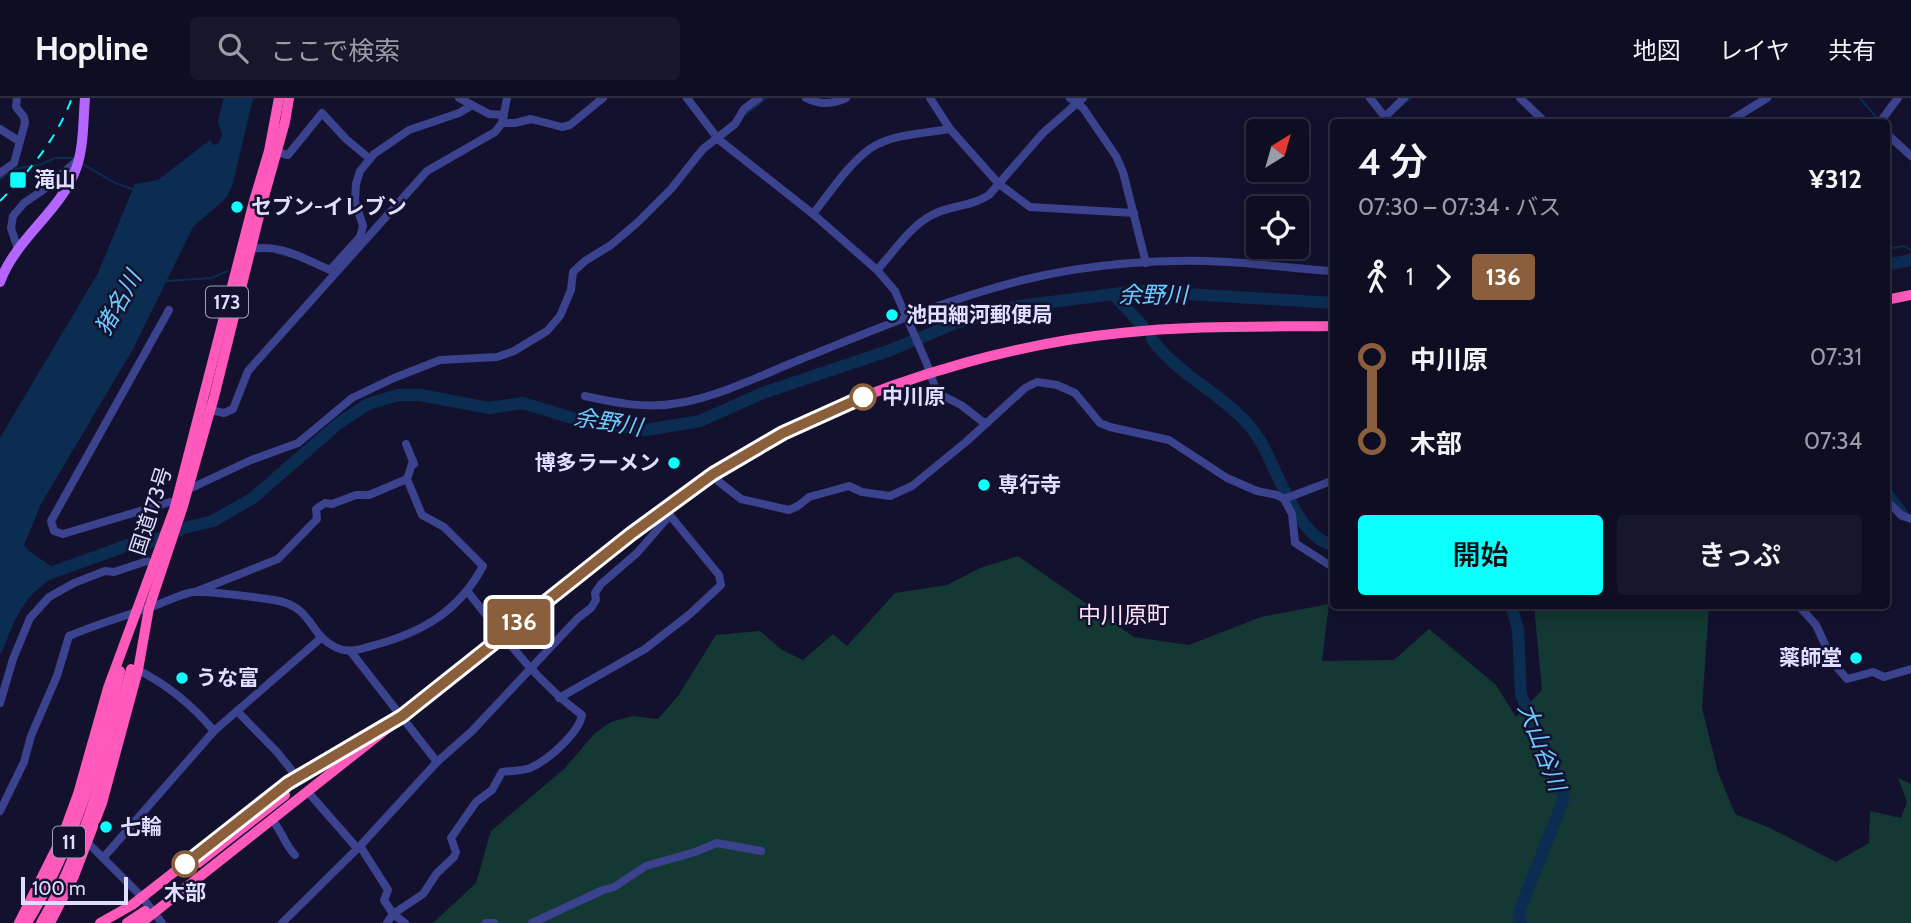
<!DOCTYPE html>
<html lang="ja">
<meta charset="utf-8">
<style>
body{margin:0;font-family:Cabin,"Noto Sans JP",sans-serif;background:#17162a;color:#f1f3f6;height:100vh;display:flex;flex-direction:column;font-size:26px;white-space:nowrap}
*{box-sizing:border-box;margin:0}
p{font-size:23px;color:#9b9ca5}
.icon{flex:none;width:38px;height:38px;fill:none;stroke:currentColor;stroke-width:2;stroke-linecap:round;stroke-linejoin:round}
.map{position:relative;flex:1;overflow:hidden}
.side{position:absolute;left:1330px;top:21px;width:560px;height:490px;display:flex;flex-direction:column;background:#0e0d22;border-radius:7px;box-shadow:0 4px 18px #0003,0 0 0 2px #2e2d40}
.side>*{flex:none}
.badge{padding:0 14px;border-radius:5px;font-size:24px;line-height:46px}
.needle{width:46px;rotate:37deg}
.controls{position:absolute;left:1246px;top:21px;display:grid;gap:14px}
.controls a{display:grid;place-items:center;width:63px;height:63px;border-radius:7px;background:#0e0d22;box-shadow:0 4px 18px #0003,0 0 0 2px #2e2d40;font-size:35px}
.scale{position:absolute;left:21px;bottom:18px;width:107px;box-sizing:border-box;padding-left:7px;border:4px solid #dedeff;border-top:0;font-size:19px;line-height:24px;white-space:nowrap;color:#dedeff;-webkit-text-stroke:5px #13112e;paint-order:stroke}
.map>.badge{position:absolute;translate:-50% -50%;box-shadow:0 0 0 4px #fff}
.legs{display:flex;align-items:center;gap:10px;height:77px;padding:0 28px;font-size:23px}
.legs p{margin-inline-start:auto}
.overview{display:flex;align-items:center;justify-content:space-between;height:119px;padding:0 28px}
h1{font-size:38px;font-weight:600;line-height:52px}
.action{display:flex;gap:14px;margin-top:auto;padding:14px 28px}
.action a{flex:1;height:80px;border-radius:7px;background:#0afffc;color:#111;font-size:28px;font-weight:600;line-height:80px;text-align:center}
.action a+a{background:#17162a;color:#f1f3f6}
ul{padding:0 28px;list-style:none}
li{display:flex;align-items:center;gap:24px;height:84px;font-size:26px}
li i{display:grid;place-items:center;width:10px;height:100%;margin:0 9px;background:currentColor}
li i::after{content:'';width:18px;height:18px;margin:-9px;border:5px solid;border-radius:50%;background:#0e0d22}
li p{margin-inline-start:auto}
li:first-child i{background:linear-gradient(#0000 50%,currentColor 0)}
li:last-child i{background:linear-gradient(currentColor 50%,#0000 0)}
header{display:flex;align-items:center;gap:42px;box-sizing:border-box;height:98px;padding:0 35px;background:#0e0d22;border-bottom:2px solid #2e2d40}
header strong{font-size:33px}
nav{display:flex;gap:38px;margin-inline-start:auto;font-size:24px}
.search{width:490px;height:63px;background:#17162a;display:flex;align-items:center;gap:18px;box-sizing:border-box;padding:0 24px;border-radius:7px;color:#9b9ca5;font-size:26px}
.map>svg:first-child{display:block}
.green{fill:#143833}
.water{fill:#0c2d52}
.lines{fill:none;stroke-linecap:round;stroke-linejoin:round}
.stream{stroke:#0c2d52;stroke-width:2}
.river{stroke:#0c2d52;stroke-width:12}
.minor{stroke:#3b428e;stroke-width:8}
.major{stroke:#b465ff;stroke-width:10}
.highway{stroke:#ff59bb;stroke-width:10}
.rail{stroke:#0afffc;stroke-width:2;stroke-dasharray:10 9;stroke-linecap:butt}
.line-1-casing{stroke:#fff;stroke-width:16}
.line-1{stroke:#8b5e3c;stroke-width:10}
.poi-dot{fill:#0afffc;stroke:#13112e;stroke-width:2.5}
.stop-1-dot{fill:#fff;stroke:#8b5e3c;stroke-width:3.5}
.labels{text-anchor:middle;stroke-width:5;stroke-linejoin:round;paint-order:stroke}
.shield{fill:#13112e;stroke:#a1a0c0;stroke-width:2}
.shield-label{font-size:19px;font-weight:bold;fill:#dedeff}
.poi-label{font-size:21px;font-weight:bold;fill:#dedeff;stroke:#13112e;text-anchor:start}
.stop-label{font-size:21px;font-weight:bold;fill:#dedeff;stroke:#13112e;text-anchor:start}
.street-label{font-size:21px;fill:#dedeff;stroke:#13112e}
.water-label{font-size:23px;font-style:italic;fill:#6cccff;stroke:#13112e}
.neighbourhood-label{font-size:23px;fill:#ffe0f7;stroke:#13112e}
</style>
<header>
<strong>Hopline</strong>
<div class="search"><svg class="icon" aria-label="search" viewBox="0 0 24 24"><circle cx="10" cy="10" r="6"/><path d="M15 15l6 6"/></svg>ここで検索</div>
<nav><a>地図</a><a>レイヤ</a><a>共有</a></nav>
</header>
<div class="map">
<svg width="1911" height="825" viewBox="0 0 1911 825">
<rect width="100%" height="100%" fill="#13112e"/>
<!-- green -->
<polygon class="green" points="1018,458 1134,539 1189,547 1261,519 1329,506 1322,563 1394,562 1429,531 1496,587 1516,619 1542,592 1534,508 1709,508 1702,610 1718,674 1735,716 1770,730 1836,764 1869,745 1870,713 1901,720 1907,704 1898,680 1911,686 1911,825 433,825 476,785 491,733 565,670 594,636 611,624 632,618 658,621 678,598 716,537 760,533 782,552 803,562 833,536 847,548 895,495 947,487 980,470"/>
<!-- water -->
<path class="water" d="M224,0H253L233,85L227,99L193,129L133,251L41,406L24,447L28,452L52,469L54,479C22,499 15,521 2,554L0,556V340L98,175L135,86L158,82L210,42L213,47L219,45L222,37L218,23Z"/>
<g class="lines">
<!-- stream -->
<g class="stream">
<polyline points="1860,0 1878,21"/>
<polyline points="746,16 767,0"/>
<polyline points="1391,16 1411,0"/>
<polyline points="81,65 115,85 132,91"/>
<polyline points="0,81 15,71 42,66 55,60 74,60"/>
<polyline points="1886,151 1904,148 1911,152"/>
<polyline points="276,155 291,159"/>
<polyline points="167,183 212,180 227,173"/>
</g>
<!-- river -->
<g class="river">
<polyline points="1886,167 1911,162"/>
<polyline points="1113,196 1142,227"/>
<path d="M1152,241C1181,282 1235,300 1261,344C1277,372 1299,442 1334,447"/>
<polyline points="1886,296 1886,316"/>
<polyline points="1886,394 1903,417"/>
<polyline points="37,480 128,447 148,445 184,430 213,423 253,400 339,325 368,306 398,297 420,297 489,310 523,305 582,323 646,332 700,323 763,295 888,253 956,225 1019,208 1138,193 1334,205"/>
<polyline points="1511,508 1518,531 1521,597 1550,661 1564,700 1519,814 1521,825"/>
</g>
<!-- minor -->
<g class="minor">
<polyline points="459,0 489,16 504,17"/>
<polyline points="687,0 718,41 813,116 877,172 895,193 927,266 937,295 961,307 983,324 988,324"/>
<path d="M806,0C819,7 833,6 846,0"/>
<polyline points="930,0 950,31 999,86 1030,109 1134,115"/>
<polyline points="1070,0 1083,10 1116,58 1123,74 1146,165"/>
<polyline points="1370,0 1385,19 1404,0"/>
<polyline points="1520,0 1545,24"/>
<polyline points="1728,24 1767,0"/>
<polyline points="1880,24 1898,0"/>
<polyline points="502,25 515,25 531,21 562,29 570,27 603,0"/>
<polyline points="0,31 19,43"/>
<polyline points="1886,35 1911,58"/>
<polyline points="272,53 288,57 322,15 346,41 370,61"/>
<polyline points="0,75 14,65 25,25 24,19 16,9 17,0"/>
<path d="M813,116C829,96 850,64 871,50C892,36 926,35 950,31"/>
<polyline points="18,151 11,130 13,118 24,105 46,90 80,60"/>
<path d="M250,151C283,146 301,160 330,172L360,139L363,128L355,103L356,86L360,73L374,56L409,32L459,15L471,8"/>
<path d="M877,172C893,155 910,128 932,117C950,107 971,109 989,97L1043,35L1083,0"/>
<polyline points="169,212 51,423 54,433 63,436 170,404"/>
<path d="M585,298C616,305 646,311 679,305C717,299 762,277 799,262C872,233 946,201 1023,182C1088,166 1161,160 1228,164C1263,166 1298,171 1334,173"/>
<polyline points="206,311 224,315 233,311 248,273 427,73 495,34 502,25 507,0"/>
<polyline points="406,346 414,366"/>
<polyline points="713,376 718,383 741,401 789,412 798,408 809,399 849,388 862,394 890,398 912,388 967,343 1025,290 1037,284 1057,287 1075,295 1100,325 1110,329 1169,342 1227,380 1257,393 1277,397 1284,401 1292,416 1295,445 1334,470"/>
<polyline points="187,392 251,362 298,345 352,300 394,280 440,262 497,259 514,253 547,233 560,218 571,192 573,174 585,163 611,147 638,124 671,91 703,51 735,26 744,11 759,0"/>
<polyline points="1284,401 1334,382"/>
<polyline points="1886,402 1901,417 1911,421"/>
<polyline points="195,494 278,461 317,421 316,411 325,405 332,406 356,397 369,397 407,381"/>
<polyline points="1799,508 1816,527 1834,566 1847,581 1873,574 1884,579 1911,571"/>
<polyline points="351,554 437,664"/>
<path d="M138,572C168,587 193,608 214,633"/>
<polyline points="559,600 645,551 690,516 721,487 719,477 668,415"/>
<polyline points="0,605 13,561 30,520 49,499 74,485 105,473 114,474 147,463"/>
<polyline points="237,613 277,654 297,679"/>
<polyline points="307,693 357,750"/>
<path d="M0,713L24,664L31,638L57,578L69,538C97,526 125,518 154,508C166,504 182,495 194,494C213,493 254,499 274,502C313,508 308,536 335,549C349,556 361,551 375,547C423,534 459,513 483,468L444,429L422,417L407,381L413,363"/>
<path d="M272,722C282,733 285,747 295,757"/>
<polyline points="88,745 142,799 162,825"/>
<polyline points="360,748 388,792 384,802 393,816 405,825"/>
<polyline points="103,760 214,633 321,540"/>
<polyline points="282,825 360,748 437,664 472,633 578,520 591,510 596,502 595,495 601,486 637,455 670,417"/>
<path d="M387,825L393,816L423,796L437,775L454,759L456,754L451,740L476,704L492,692L502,674C511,673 522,673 530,670C547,663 579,635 582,617C537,584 502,537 468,494"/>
<polyline points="486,825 494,825"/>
<polyline points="532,825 603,792 614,789 646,768 695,754 717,745 761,753"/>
</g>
<!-- major -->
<path class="major" d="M0,184C16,140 60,114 76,71C84,49 83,23 85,0"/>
<!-- highway -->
<g class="highway">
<polyline points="1886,202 1911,197"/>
<polyline points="198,765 285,697"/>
<polyline points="19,825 63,737 78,696 108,590 175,409 254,103 269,53 279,0"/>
<path d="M27,825C74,747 99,661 120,573"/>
<path d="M41,825C87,747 107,658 131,571"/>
<polyline points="50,825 74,778 102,705 138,572 149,510 183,408 214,299 262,106 285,24 289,0"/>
<polyline points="100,825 132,807 288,685 384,627"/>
<polyline points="127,825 145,813"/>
<path d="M141,825L665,411C714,376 764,342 819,317C911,276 1020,245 1121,235C1191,227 1263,229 1334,228"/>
</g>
<!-- rail -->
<path class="rail" d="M0,103C30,73 57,40 72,0"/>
</g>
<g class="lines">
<!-- line-1 casing -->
<g class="line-1-casing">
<polyline id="line-1" points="185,766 288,685 402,618 631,436 713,376 783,335 863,299"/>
</g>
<!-- line-1 -->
<use href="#line-1" class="line-1"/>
</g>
<!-- markers -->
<g class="poi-dot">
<rect x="9" y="73" width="18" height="18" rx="3.5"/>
<circle cx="237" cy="109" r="7"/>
<circle cx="892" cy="217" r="7"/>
<circle cx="674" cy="365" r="7"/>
<circle cx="984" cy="387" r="7"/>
<circle cx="1856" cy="560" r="7"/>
<circle cx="182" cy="580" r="7"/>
<circle cx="106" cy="729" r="7"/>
</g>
<g class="stop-1-dot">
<circle cx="863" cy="299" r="12"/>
<circle cx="185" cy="766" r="12"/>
</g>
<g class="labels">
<!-- shield labels -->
<g class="shield">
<rect x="206" y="188.5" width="42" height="31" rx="5"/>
<rect x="53" y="728.5" width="32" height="31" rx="5"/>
</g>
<g class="shield-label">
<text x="227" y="211">173</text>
<text x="69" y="751">11</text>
</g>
<!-- poi labels -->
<g class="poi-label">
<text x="34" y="89">滝山</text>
<text x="251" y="116">セブン-イレブン</text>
<text x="906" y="224">池田細河郵便局</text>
<text x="660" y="372" text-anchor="end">博多ラーメン</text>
<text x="998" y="394">専行寺</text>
<text x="1842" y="567" text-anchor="end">薬師堂</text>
<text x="196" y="587">うな富</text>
<text x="120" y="736">七輪</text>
</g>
<!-- stop labels -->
<g class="stop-label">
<text x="882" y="306">中川原</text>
<text x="185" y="802" text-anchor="middle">木部</text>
</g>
<!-- street labels -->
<g class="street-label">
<text transform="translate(151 413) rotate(-72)" y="7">国道173号</text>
</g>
<!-- water labels -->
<g class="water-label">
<text x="1153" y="205">余野川</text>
<text transform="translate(118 205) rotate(-61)" y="8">猪名川</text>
<text transform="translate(608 324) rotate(9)" y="8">余野川</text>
<text transform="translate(1542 649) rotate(69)" y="8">大山谷川</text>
</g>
<!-- neighbourhood labels -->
<g class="neighbourhood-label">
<text x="1124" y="525">中川原町</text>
</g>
</g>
</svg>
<div class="controls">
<a><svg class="needle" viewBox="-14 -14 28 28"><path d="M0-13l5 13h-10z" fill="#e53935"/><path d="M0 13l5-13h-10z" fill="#9b9ca5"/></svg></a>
<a><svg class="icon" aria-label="locate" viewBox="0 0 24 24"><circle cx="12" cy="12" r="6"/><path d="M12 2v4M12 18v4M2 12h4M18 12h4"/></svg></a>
</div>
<div class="scale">100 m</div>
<b class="badge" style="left:519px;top:524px;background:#8b5e3c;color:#fff">136</b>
<section class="side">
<div class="overview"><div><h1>4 分</h1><p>07:30 – 07:34 · バス</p></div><b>¥312</b></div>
<div class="legs"><svg class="icon" aria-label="walk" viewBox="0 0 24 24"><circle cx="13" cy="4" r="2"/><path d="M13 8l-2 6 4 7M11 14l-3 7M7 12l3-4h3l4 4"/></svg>1<svg class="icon" aria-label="forward" viewBox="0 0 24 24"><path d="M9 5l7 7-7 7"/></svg><b class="badge" style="background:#8b5e3c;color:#fff">136</b></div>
<ul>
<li><i style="color:#8b5e3c"></i><b>中川原</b><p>07:31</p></li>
<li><i style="color:#8b5e3c"></i><b>木部</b><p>07:34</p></li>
</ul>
<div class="action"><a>開始</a><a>きっぷ</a></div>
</section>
</div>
